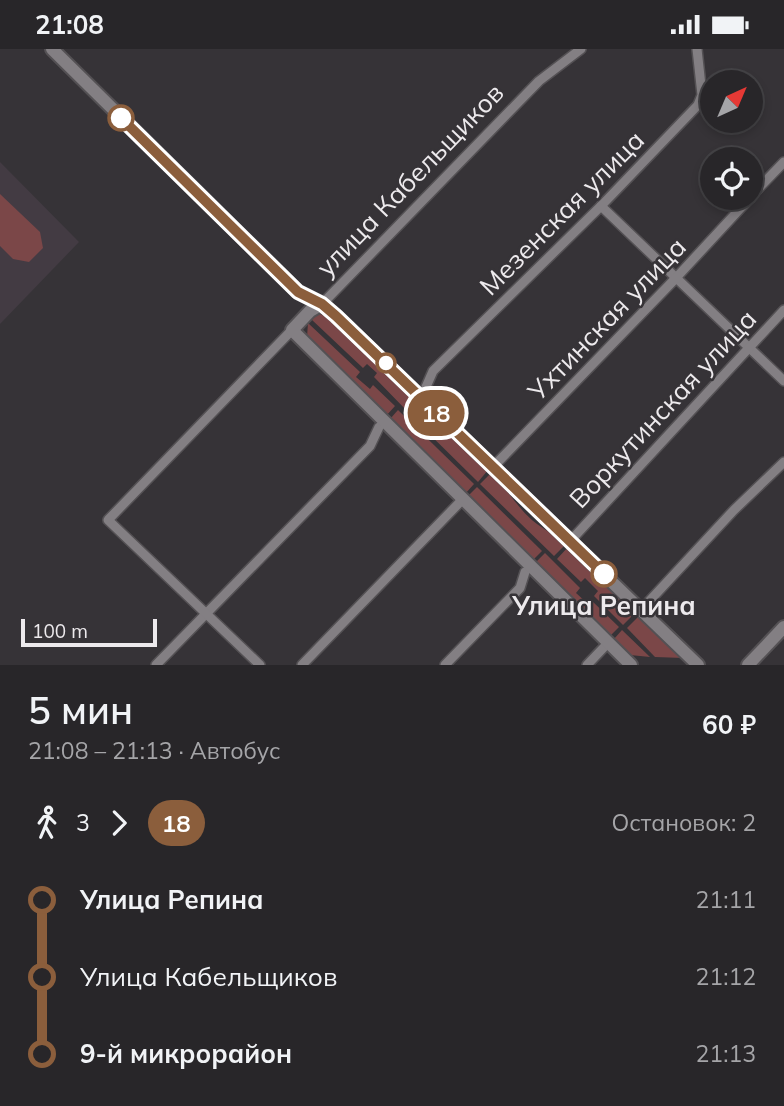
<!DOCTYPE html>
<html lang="ru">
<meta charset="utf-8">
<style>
body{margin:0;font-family:Mulish,sans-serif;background:#302e31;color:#f1f3f6;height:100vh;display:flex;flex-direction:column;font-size:26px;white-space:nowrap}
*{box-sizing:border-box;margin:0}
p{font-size:23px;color:#a5a5a8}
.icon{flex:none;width:38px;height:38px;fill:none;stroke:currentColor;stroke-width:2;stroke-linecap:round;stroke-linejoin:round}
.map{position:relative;height:616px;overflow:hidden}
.details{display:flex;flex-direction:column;background:#282629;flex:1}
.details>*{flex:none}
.badge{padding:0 14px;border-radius:23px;font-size:24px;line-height:46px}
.needle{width:46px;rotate:44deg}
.controls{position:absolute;left:700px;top:21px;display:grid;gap:14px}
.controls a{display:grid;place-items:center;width:63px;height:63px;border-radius:50%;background:#282629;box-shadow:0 4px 10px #0003,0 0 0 2px #444346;font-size:35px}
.scale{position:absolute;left:21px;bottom:18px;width:136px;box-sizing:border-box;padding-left:7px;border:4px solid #edeaed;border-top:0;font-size:19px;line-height:24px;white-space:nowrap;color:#edeaed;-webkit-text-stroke:5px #363337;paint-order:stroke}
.map>.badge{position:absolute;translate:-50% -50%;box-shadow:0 0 0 4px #fff}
.legs{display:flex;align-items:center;gap:10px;height:77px;padding:0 28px;font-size:23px}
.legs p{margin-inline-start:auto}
.headline{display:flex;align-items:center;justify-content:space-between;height:119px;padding:0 28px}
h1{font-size:38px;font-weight:600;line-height:52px}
ul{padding:0 28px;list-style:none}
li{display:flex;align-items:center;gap:24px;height:77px;font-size:26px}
li i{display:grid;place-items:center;width:10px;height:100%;margin:0 9px;background:currentColor}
li i::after{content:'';width:18px;height:18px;margin:-9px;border:5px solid;border-radius:50%;background:#282629}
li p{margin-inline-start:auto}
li:first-child i{background:linear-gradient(#0000 50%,currentColor 0)}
li:last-child i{background:linear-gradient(currentColor 50%,#0000 0)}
.status{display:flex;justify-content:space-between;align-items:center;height:49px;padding:0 35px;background:#282629;direction:ltr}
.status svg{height:19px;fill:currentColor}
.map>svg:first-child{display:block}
.built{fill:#433b43}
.green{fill:#7b4748}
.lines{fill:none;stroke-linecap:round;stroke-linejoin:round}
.street-casing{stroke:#545154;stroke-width:12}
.secondary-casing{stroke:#545154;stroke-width:16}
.street{stroke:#837f83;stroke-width:9}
.secondary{stroke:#837f83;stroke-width:12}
.line-1-casing{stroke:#fff;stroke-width:16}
.line-1{stroke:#8b5e3c;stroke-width:10}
.stop-1-dot{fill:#fff;stroke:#8b5e3c;stroke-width:3.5}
.labels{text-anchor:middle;stroke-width:5;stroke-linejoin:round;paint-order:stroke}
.street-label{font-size:26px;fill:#edeaed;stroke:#363337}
.stop-label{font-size:26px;font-weight:bold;fill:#edeaed;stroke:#363337}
</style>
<div class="status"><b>21:08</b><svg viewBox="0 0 49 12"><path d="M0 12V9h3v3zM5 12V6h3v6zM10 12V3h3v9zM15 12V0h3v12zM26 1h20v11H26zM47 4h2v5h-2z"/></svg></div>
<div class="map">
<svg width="784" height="616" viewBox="0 0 784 616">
<rect width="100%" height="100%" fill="#363337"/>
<!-- built -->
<polygon class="built" points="0,113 79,193 0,275"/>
<!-- green -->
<g class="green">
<polygon points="0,145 40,183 43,199 29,213 13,210 0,197"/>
<polygon points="320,265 331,270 418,354 408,363 374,328 377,324 367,315 363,319 311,270"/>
<polygon points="308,274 360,323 356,328 370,340 373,336 395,357 386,367 307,288"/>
<polygon points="420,356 488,421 478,433 410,366"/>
<polygon points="398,361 474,435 465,445 390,370"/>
<path d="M491,424C508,440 519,462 537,475C547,482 556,487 566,495L554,507L480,435Z"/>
<polygon points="477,438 542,502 533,511 468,447"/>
<polygon points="568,498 636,563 623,576 594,547 598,542 585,529 581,533 557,510"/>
<polygon points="545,504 580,539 576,544 587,554 591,551 619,578 610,587 536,513"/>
<polygon points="639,567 683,609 655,608 627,579"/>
<polygon points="622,581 650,608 630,606 614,590"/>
</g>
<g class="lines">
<!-- street casing -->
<g class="street-casing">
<g id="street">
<polyline points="751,147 784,113"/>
<polyline points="601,157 784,332"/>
<polyline points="322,255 539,32 581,0"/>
<polyline points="426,347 426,338 433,322 601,157 698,56 702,46 697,0"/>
<polyline points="493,418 675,230 750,149"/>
<polyline points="574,488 784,261"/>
<polyline points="641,561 734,461 784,413"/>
<polyline points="156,616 370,397 379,378"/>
<polyline points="260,616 108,471 292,281"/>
<polyline points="302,616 462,451"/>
<polyline points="445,616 520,539 525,523"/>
<polyline points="587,616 608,594"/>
</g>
</g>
<!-- secondary casing -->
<g class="secondary-casing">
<g id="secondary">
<polyline points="52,0 298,243 322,255 336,267 698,616"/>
<polyline points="322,255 310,262 292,281 631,616"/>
<polyline points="748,616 784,578"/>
</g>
</g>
<!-- street -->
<use href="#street" class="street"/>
<!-- secondary -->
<use href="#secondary" class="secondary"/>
</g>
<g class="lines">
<!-- line-1 casing -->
<g class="line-1-casing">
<polyline id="line-1" points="121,69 298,243 322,255 336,267 604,525"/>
</g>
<!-- line-1 -->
<use href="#line-1" class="line-1"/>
</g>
<!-- markers -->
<g class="stop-1-dot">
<circle cx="121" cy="69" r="12"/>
<circle cx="386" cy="314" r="9"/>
<circle cx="604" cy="525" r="12"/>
</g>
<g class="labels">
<!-- street labels -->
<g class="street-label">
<text transform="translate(410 131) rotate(-46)" y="9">улица Кабельщиков</text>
<text transform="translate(562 164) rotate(-45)" y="9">Мезенская улица</text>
<text transform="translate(607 270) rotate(-46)" y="9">Ухтинская улица</text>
<text transform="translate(663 360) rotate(-47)" y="9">Воркутинская улица</text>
</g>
<!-- stop labels -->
<g class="stop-label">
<text x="604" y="566">Улица Репина</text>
</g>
</g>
</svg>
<div class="controls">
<a><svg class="needle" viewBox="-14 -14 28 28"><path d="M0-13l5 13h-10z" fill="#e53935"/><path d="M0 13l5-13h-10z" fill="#a5a5a8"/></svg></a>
<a><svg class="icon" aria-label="locate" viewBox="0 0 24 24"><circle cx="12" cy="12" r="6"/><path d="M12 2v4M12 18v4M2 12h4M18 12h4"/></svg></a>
</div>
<div class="scale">100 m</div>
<b class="badge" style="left:436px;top:364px;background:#8b5e3c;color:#fff">18</b>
</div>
<section class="details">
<div class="headline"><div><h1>5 мин</h1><p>21:08 – 21:13 · Автобус</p></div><b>60 ₽</b></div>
<div class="legs"><svg class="icon" aria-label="walk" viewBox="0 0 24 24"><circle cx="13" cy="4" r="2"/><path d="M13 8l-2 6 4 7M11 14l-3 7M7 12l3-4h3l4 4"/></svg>3<svg class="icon" aria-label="forward" viewBox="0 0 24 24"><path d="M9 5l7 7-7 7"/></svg><b class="badge" style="background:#8b5e3c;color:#fff">18</b><p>Остановок: 2</p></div>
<ul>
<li><i style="color:#8b5e3c"></i><b>Улица Репина</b><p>21:11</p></li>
<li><i style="color:#8b5e3c"></i><span>Улица Кабельщиков</span><p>21:12</p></li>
<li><i style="color:#8b5e3c"></i><b>9-й микрорайон</b><p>21:13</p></li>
</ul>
</section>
